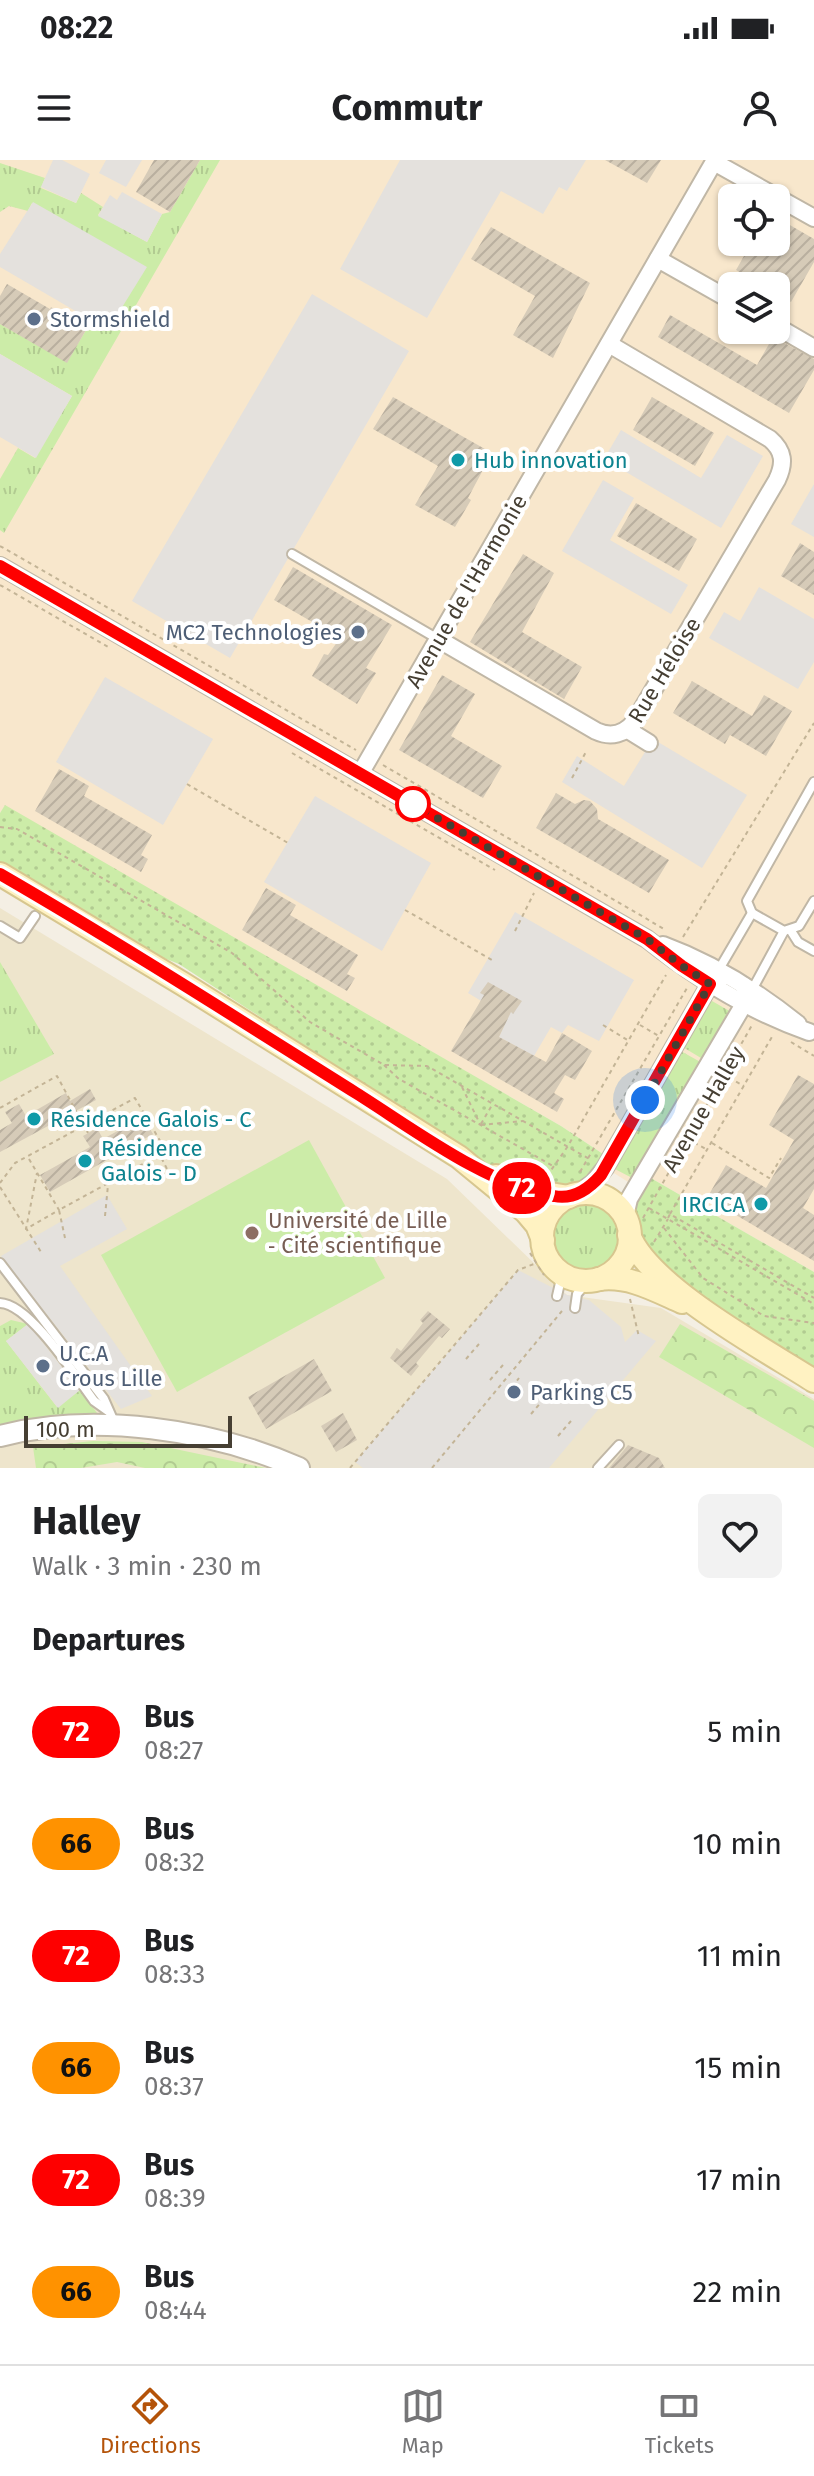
<!DOCTYPE html>
<meta charset="utf-8">
<style>
body{margin:0;font-family:"Fira Sans",sans-serif;background:#f2f2f2;color:#202124;height:100vh;display:flex;flex-direction:column;font-size:30px;white-space:nowrap}
*{box-sizing:border-box;margin:0}
p{font-size:26px;color:#757577}
.icon{flex:none;width:44px;height:44px;fill:none;stroke:currentColor;stroke-width:2;stroke-linecap:round;stroke-linejoin:round}
.map{position:relative;height:1308px;overflow:hidden}
.side{display:flex;flex-direction:column;background:#fff;flex:1}
.side>*{flex:none}
.badge{padding:0 16px;border-radius:26px;font-size:28px;line-height:52px}
.fabs{position:absolute;left:718px;top:24px;display:grid;gap:16px}
.fabs a{display:grid;place-items:center;width:72px;height:72px;border-radius:12px;background:#fff;box-shadow:0 2px 6px #0004;font-size:40px}
.scale{position:absolute;left:24px;bottom:20px;width:208px;box-sizing:border-box;padding-left:8px;border:4px solid #463f33;border-top:0;font-size:22px;line-height:28px;white-space:nowrap;color:#463f33;-webkit-text-stroke:6px #fff;paint-order:stroke}
.you{position:absolute;width:40px;height:40px;margin:-20px;border:6px solid #fff;border-radius:50%;background:#1a73e8;box-shadow:0 0 0 12px #1a73e833}
.map>.badge{position:absolute;translate:-50% -50%;box-shadow:0 0 0 4px #fff}
h2{padding:0 32px;font-size:30px;line-height:72px}
.round{display:grid;place-items:center;flex:none;width:84px;height:84px;border-radius:12px;background:#f2f2f2}
.head{display:flex;align-items:center;justify-content:space-between;height:136px;padding:0 32px}
h1{font-size:38px;font-weight:700;line-height:60px}
ul{padding:0;list-style:none}
li{display:flex;align-items:center;gap:24px;height:112px;padding:0 32px}
li div{flex:1}
li b{display:block;font-size:30px}
li em{font-style:normal}
li .badge{min-width:88px;font-weight:700;text-align:center}
.status{display:flex;justify-content:space-between;align-items:center;height:56px;padding:0 40px;background:#fff;direction:ltr}
.status svg{height:22px;fill:currentColor}
header{display:flex;justify-content:space-between;align-items:center;height:104px;padding:0 32px;background:#fff;font-size:36px;font-weight:700}
.tab-bar{display:flex;justify-content:space-around;align-items:center;height:112px;border-top:2px solid #e0e0e0;background:#fff;font-size:22px;color:#757577}
.tab-bar a{display:grid;justify-items:center;gap:4px}
.tab-bar .on{color:#b45309}
.map>svg:first-child{display:block}
.commercial{fill:#f8e7cc;fill-rule:evenodd}
.education{fill:#eee5cc}
.grass{fill:url(#grass-tufts)}
.forest{fill:url(#forest-crowns)}
.park{fill:url(#park-dots)}
.garden{fill:#cceca8}
.parking{fill:#e4e1dd}
.building{fill:url(#building-hatch)}
.lines{fill:none;stroke-linecap:round;stroke-linejoin:round}
.service-casing{stroke:#c0b7a6;stroke-width:12}
.minor-casing{stroke:#c0b7a6;stroke-width:20}
.tertiary-casing{stroke:#c0b7a6;stroke-width:24}
.secondary-casing{stroke:#d7c68f;stroke-width:26}
.path{stroke:#c3b496;stroke-width:2;stroke-dasharray:4 4;stroke-linecap:butt}
.service{stroke:#fff;stroke-width:8}
.minor{stroke:#fff;stroke-width:16}
.tertiary{stroke:#fff;stroke-width:20}
.secondary{stroke:#fff2c2;stroke-width:22}
.line-casing{stroke:#fff;stroke-width:18}
.line{stroke:#fe0000;stroke-width:12}
.walk{stroke:#463f33;stroke-width:8;stroke-dasharray:0 14.4}
.service-dot{fill:#5c6f8a;stroke:#fff;stroke-width:3}
.culture-dot{fill:#0f9aa8;stroke:#fff;stroke-width:3}
.stop-dot{fill:#fff;stroke:#fe0000;stroke-width:4}
.education-dot{fill:#8d6e63;stroke:#fff;stroke-width:3}
.labels{text-anchor:middle;stroke-width:8;stroke-linejoin:round;paint-order:stroke}
.service-label{font-size:22px;fill:#4e5e75;stroke:#fff;text-anchor:start}
.culture-label{font-size:22px;fill:#0d838f;stroke:#fff;text-anchor:start}
.street-label{font-size:22px;fill:#463f33;stroke:#fff}
.education-label{font-size:22px;fill:#785e54;stroke:#fff;text-anchor:start}
</style>
<div class="status"><b>08:22</b><svg viewBox="0 0 49 12"><path d="M0 12V9h3v3zM5 12V6h3v6zM10 12V3h3v9zM15 12V0h3v12zM26 1h20v11H26zM47 4h2v5h-2z"/></svg></div>
<header><svg class="icon" aria-label="menu" viewBox="0 0 24 24"><path d="M4 6h16M4 12h16M4 18h16"/></svg>Commutr<svg class="icon" aria-label="person" viewBox="0 0 24 24"><circle cx="12" cy="8" r="4"/><path d="M4 21q1-7 8-7t8 7"/></svg></header>
<div class="map">
<svg width="814" height="1308" viewBox="0 0 814 1308">
<defs>
<pattern id="grass-tufts" width="24" height="20" patternUnits="userSpaceOnUse" patternTransform="scale(2)"><rect width="24" height="20" fill="#cceca8"/><path d="M3 7l-1-3M5 7V3M7 7l1-3M15 17l-1-3M17 17v-4M19 17l1-3" fill="none" stroke="#b1cb91"/></pattern>
<pattern id="forest-crowns" width="20" height="18" patternUnits="userSpaceOnUse" patternTransform="scale(2)"><rect width="20" height="18" fill="#cceca8"/><path d="M2 6a3 3 0 1 1 6 0M12 15a3 3 0 1 1 6 0" fill="none" stroke="#b1cb91"/></pattern>
<pattern id="park-dots" width="8" height="8" patternUnits="userSpaceOnUse" patternTransform="scale(2)"><rect width="8" height="8" fill="#cceca8"/><path d="M2 2h.1M6 6h.1" fill="none" stroke="#b1cb91" stroke-width="1.8" stroke-linecap="round"/></pattern>
<pattern id="building-hatch" width="6" height="6" patternUnits="userSpaceOnUse" patternTransform="scale(2)"><rect width="6" height="6" fill="#d6cbb8"/><path d="M-1 1l2-2M0 6l6-6M5 7l2-2" fill="none" stroke="#b9af9f"/></pattern>
</defs>
<rect width="100%" height="100%" fill="#f4efe4"/>
<!-- commercial -->
<path class="commercial" d="M0,0H814V1112L649,1017L641,1030L601,1005L606,996L561,966L5,646L0,653ZM732,38H776V82H732ZM732,126H776V170H732Z"/>
<!-- education -->
<polygon class="education" points="0,748 447,1019 567,1135 661,1148 814,1239 814,1308 0,1308"/>
<!-- grass -->
<g class="grass">
<polygon points="200,0 220,0 4,373 0,370 0,319 18,288 35,298 72,236 0,194 0,164 67,202 92,160 108,170 32,43 28,51 9,46 0,52 0,3 45,18 41,28 76,43 81,33 103,47 98,55 147,82 162,54 170,52"/>
<polygon points="0,802 54,894 0,922"/>
<polygon points="712,841 733,853 706,901 681,886 707,844"/>
<polygon points="679,890 704,904 636,1020 611,1007"/>
<circle cx="586" cy="1077" r="35"/>
<polygon points="11,1160 28,1164 6,1181 57,1247 80,1230 100,1257 0,1266 0,1166"/>
</g>
<!-- forest -->
<g class="forest">
<polygon points="680,1164 814,1241 814,1288 659,1197"/>
<polygon points="93,1281 142,1282 266,1308 145,1308 117,1302 81,1308 36,1308 33,1287"/>
</g>
<!-- park -->
<g class="park">
<polygon points="5,645 561,966 606,996 595,1014 580,1025 545,1030 490,1008 294,884 265,860 179,804 141,789 0,707 0,653"/>
<polygon points="649,1017 814,1112 814,1212 709,1145 640,1084 632,1049"/>
</g>
<!-- garden -->
<polygon class="garden" points="309,980 385,1118 177,1232 101,1095"/>
<!-- parking -->
<g class="parking">
<polygon points="53,0 62,0 90,14 76,43 41,27"/>
<polygon points="106,0 142,0 126,27 99,13"/>
<polygon points="400,0 586,0 567,31 559,27 543,54 501,31 427,158 340,109"/>
<polygon points="122,32 162,54 147,82 98,56 110,35 117,40"/>
<polygon points="33,42 147,107 108,170 0,107 0,94"/>
<polygon points="312,134 409,191 230,498 132,441"/>
<polygon points="0,194 72,236 36,298 0,277"/>
<polygon points="621,270 701,318 727,275 763,296 721,368 604,299"/>
<polygon points="603,320 634,338 610,380 688,425 671,454 562,391"/>
<polygon points="814,324 814,377 791,364"/>
<polygon points="759,427 814,459 814,502 798,529 709,478 724,452 740,461"/>
<polygon points="105,517 213,579 163,665 56,602"/>
<polygon points="653,579 747,635 702,708 562,622 577,596 624,626"/>
<polygon points="315,636 431,703 382,791 264,722"/>
<polygon points="515,752 634,820 599,881 568,865 562,873 551,867 534,896 499,877 508,857 468,833"/>
<polygon points="107,1035 127,1069 60,1106 152,1236 121,1249 1,1096"/>
<polygon points="518,1110 567,1135 589,1140 621,1167 625,1182 637,1170 656,1181 549,1308 363,1308 355,1302"/>
<polygon points="28,1164 80,1230 58,1248 6,1181"/>
</g>
<!-- building -->
<g class="building">
<polygon points="154,0 200,0 170,52 136,32"/>
<polygon points="605,0 661,0 647,23"/>
<polygon points="776,57 814,79 814,102 791,142 776,133 776,126 763,126 736,110 752,82 776,82"/>
<polygon points="491,67 590,123 553,198 513,175 535,136 471,99"/>
<polygon points="7,124 50,149 51,147 86,170 67,203 0,164 0,136"/>
<polygon points="670,155 757,205 773,177 814,199 814,210 789,253 658,177"/>
<polygon points="393,237 492,293 468,338 471,340 455,367 415,345 438,306 373,269"/>
<polygon points="652,237 714,273 695,306 633,270"/>
<polygon points="636,343 697,379 679,411 617,376"/>
<polygon points="800,383 814,392 814,435 781,416"/>
<polygon points="523,394 554,413 522,472 582,507 564,539 470,482"/>
<polygon points="293,407 392,465 366,508 376,513 357,544 312,516 324,494 328,495 340,478 274,440"/>
<polygon points="442,515 475,534 451,576 502,606 483,638 399,590"/>
<polygon points="692,521 752,556 764,535 792,551 766,596 730,575 725,584 673,553"/>
<polygon points="59,609 89,626 84,636 152,675 141,695 148,699 141,712 35,651"/>
<polygon points="556,633 575,644 584,640 590,641 597,649 598,659 669,700 649,733 536,668"/>
<polygon points="266,728 296,745 290,755 358,795 347,814 355,818 347,831 242,770"/>
<polygon points="488,822 522,841 513,854 511,852 499,877 546,902 562,873 592,891 575,920 565,915 554,933 564,939 557,952 451,891 484,835 480,833"/>
<polygon points="798,915 814,924 814,1029 803,1048 814,1055 814,1101 707,1038 726,1005 766,1028 794,980 769,965"/>
<polygon points="90,929 96,940 0,992 0,970 12,963 5,952 19,944 26,956 66,933 70,941"/>
<polygon points="143,957 153,974 50,1032 40,1015 90,987 83,976 97,968 103,979"/>
<polygon points="428,1151 450,1169 442,1178 439,1176 416,1203 419,1206 411,1216 390,1198 397,1188 401,1191 423,1163 420,1160"/>
<polygon points="314,1199 332,1231 266,1269 248,1237"/>
<polygon points="343,1253 357,1280 336,1292 321,1266"/>
<polygon points="628,1285 659,1298 665,1308 609,1308"/>
</g>
<g class="lines">
<!-- service casing -->
<g class="service-casing">
<g id="service">
<polyline points="292,394 438,479"/>
<polyline points="814,622 747,741 752,753 784,771 799,766 814,741"/>
<polyline points="0,766 20,778 35,756"/>
<polyline points="791,771 798,782 814,791"/>
<polyline points="718,811 752,753"/>
<polyline points="752,830 784,771"/>
<polyline points="0,1103 104,1239 115,1264"/>
<polyline points="553,1106 560,1123 557,1136"/>
<path d="M0,1143C30,1144 76,1217 94,1241L108,1251"/>
<polyline points="575,1148 577,1134 588,1121"/>
<polyline points="598,1308 619,1285"/>
</g>
</g>
<!-- minor casing -->
<g class="minor-casing">
<g id="minor">
<polyline points="714,2 814,58"/>
<polyline points="658,99 732,141"/>
<polyline points="776,166 814,188"/>
<path d="M0,406L647,779C696,818 749,851 809,872"/>
<path d="M438,479L596,571C611,578 625,574 635,561L777,320C785,303 784,291 770,279L609,184"/>
<polyline points="628,570 649,583"/>
<polyline points="360,614 715,0"/>
<path d="M663,785C712,803 758,832 798,864"/>
<polyline points="576,1035 593,1023 605,1008 710,824 716,818 727,816"/>
<polyline points="627,1063 626,1052 629,1039 744,844 747,835 744,826"/>
</g>
</g>
<!-- tertiary casing -->
<g class="tertiary-casing">
<path id="tertiary" d="M0,1276C94,1252 211,1269 299,1308"/>
</g>
<!-- secondary casing -->
<g class="secondary-casing">
<g id="secondary">
<polyline points="0,714 183,824 459,997 526,1052 537,1065 543,1080"/>
<polyline points="496,1016 532,1031 569,1037"/>
<circle cx="586" cy="1077" r="44"/>
<path d="M629,1075C649,1127 766,1190 814,1221"/>
<path d="M599,1119C629,1115 655,1130 682,1142"/>
</g>
</g>
<!-- path -->
<g class="path">
<polyline points="0,386 356,590"/>
<polyline points="0,425 110,488"/>
<polyline points="292,593 495,710"/>
<polyline points="383,605 664,769"/>
<polyline points="572,618 587,590"/>
<polyline points="187,624 288,683"/>
<polyline points="0,667 17,669 232,793 310,862 384,905 427,906 591,1000"/>
<polyline points="405,750 492,800"/>
<polyline points="515,771 534,733"/>
<polyline points="683,777 814,563"/>
<polyline points="603,865 629,881"/>
<polyline points="640,865 659,876"/>
<polyline points="791,882 814,896"/>
<polyline points="384,905 399,919 553,1006"/>
<polyline points="722,914 744,926"/>
<polyline points="462,927 480,964"/>
<polyline points="0,948 57,916 88,973"/>
<polyline points="481,964 492,945"/>
<polyline points="481,965 523,961"/>
<polyline points="687,979 706,989"/>
<polyline points="712,983 769,1018 781,998"/>
<polyline points="29,999 59,1050 26,1069 37,1013"/>
<polyline points="580,1012 687,828"/>
<polyline points="547,1016 568,986 666,815"/>
<polyline points="0,1023 15,1003 135,938 166,991 162,999"/>
<polyline points="0,1027 41,1092"/>
<polyline points="649,1048 814,1144"/>
<polyline points="670,1054 773,875"/>
<polyline points="105,1056 108,1025"/>
<polyline points="643,1058 752,865"/>
<polyline points="668,1058 670,1054 814,1138"/>
<polyline points="664,1068 703,1118 764,1156 814,1163"/>
<polyline points="65,1078 59,1050 154,998 162,999 167,1009"/>
<polyline points="654,1082 668,1059"/>
<polyline points="530,1093 544,1115"/>
<polyline points="630,1139 639,1177"/>
<polyline points="466,1199 479,1184"/>
<polyline points="490,1220 503,1205"/>
<polyline points="507,1233 519,1218"/>
<polyline points="531,1254 544,1239"/>
<polyline points="558,1276 571,1261"/>
<polyline points="350,1308 518,1110 534,1104"/>
<polyline points="432,1308 562,1151"/>
</g>
<!-- service -->
<use href="#service" class="service"/>
<!-- minor -->
<use href="#minor" class="minor"/>
<!-- tertiary -->
<use href="#tertiary" class="tertiary"/>
<!-- secondary -->
<use href="#secondary" class="secondary"/>
</g>
<g class="lines">
<!-- line casing -->
<g class="line-casing">
<path id="line" d="M0,406L647,779L682,806L710,824L601,1015C588,1030 573,1040 554,1036C488,1026 412,968 356,933C238,859 121,784 0,714"/>
</g>
<!-- line -->
<use href="#line" class="line"/>
<!-- walk -->
<polyline class="walk" points="413,644 647,779 682,806 710,824 645,940"/>
</g>
<!-- markers -->
<g class="service-dot">
<circle cx="34" cy="159" r="8"/>
<circle cx="358" cy="472" r="8"/>
<circle cx="43" cy="1206" r="8"/>
<circle cx="514" cy="1232" r="8"/>
</g>
<g class="culture-dot">
<circle cx="458" cy="300" r="8"/>
<circle cx="34" cy="959" r="8"/>
<circle cx="85" cy="1001" r="8"/>
<circle cx="761" cy="1044" r="8"/>
</g>
<circle class="stop-dot" cx="413" cy="644" r="16"/>
<circle class="education-dot" cx="252" cy="1073" r="8"/>
<g class="labels">
<!-- service labels -->
<g class="service-label">
<text x="50" y="167">Stormshield</text>
<text x="342" y="480" text-anchor="end">MC2 Technologies</text>
<text x="59" y="1201">U.C.A<tspan x="59" dy="25">Crous Lille</tspan></text>
<text x="530" y="1240">Parking C5</text>
</g>
<!-- culture labels -->
<g class="culture-label">
<text x="474" y="308">Hub innovation</text>
<text x="50" y="967">Résidence Galois - C</text>
<text x="101" y="996">Résidence<tspan x="101" dy="25">Galois - D</tspan></text>
<text x="745" y="1052" text-anchor="end">IRCICA</text>
</g>
<!-- street labels -->
<g class="street-label">
<text transform="translate(466 431) rotate(-60)" y="8">Avenue de l'Harmonie</text>
<text transform="translate(664 510) rotate(-59)" y="8">Rue Héloise</text>
<text transform="translate(703 949) rotate(-60)" y="8">Avenue Halley</text>
</g>
<!-- education labels -->
<g class="education-label">
<text x="268" y="1068">Université de Lille<tspan x="268" dy="25">‐ Cité scientifique</tspan></text>
</g>
</g>
</svg>
<div class="fabs">
<a><svg class="icon" aria-label="locate" viewBox="0 0 24 24"><circle cx="12" cy="12" r="6"/><path d="M12 2v4M12 18v4M2 12h4M18 12h4"/></svg></a>
<a><svg class="icon" aria-label="layers" viewBox="0 0 24 24"><path d="M12 4l9 5-9 5-9-5zM3 14l9 5 9-5"/></svg></a>
</div>
<div class="scale">100 m</div>
<div class="you" style="left:645px;top:940px"></div>
<b class="badge" style="left:522px;top:1028px;background:#fe0000;color:#fff">72</b>
</div>
<section class="side">
<div class="head"><div><h1>Halley</h1><p>Walk · 3 min · 230 m</p></div><a class="round"><svg class="icon" aria-label="heart" viewBox="0 0 24 24"><path d="M12 20l-8-8c-3-5 5-10 8-4 3-6 11-1 8 4z"/></svg></a></div>
<h2>Departures</h2>
<ul>
<li><span class="badge" style="background:#fe0000;color:#fff">72</span><div><b>Bus</b><p>08:27</p></div><em>5 min</em></li>
<li><span class="badge" style="background:#ff9200;color:#111">66</span><div><b>Bus</b><p>08:32</p></div><em>10 min</em></li>
<li><span class="badge" style="background:#fe0000;color:#fff">72</span><div><b>Bus</b><p>08:33</p></div><em>11 min</em></li>
<li><span class="badge" style="background:#ff9200;color:#111">66</span><div><b>Bus</b><p>08:37</p></div><em>15 min</em></li>
<li><span class="badge" style="background:#fe0000;color:#fff">72</span><div><b>Bus</b><p>08:39</p></div><em>17 min</em></li>
<li><span class="badge" style="background:#ff9200;color:#111">66</span><div><b>Bus</b><p>08:44</p></div><em>22 min</em></li>
</ul>
</section>
<nav class="tab-bar">
<a class="on"><svg class="icon" aria-label="directions" viewBox="0 0 24 24"><path d="M12 3l9 9-9 9-9-9zM9 14v-3h6M13 9l2 2-2 2"/></svg>Directions</a>
<a><svg class="icon" aria-label="map" viewBox="0 0 24 24"><path d="M3 6l6-2 6 2 6-2v14l-6 2-6-2-6 2zM9 4v14M15 6v14"/></svg>Map</a>
<a><svg class="icon" aria-label="tickets" viewBox="0 0 24 24"><path d="M3 7h18v10H3zM15 7v10"/></svg>Tickets</a>
</nav>
